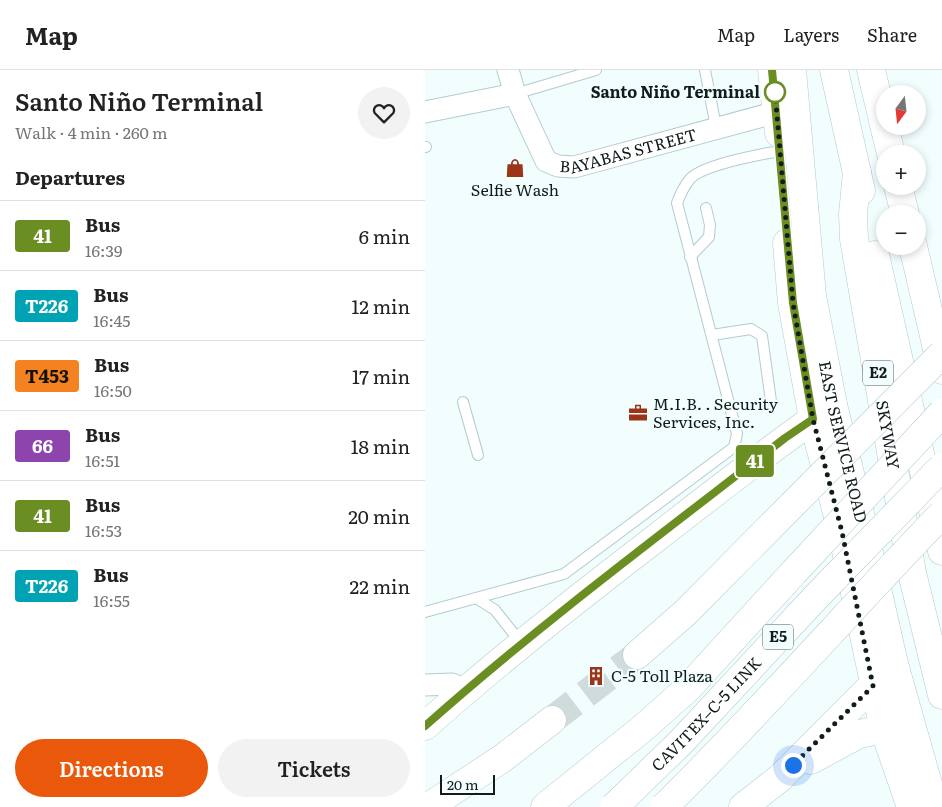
<!DOCTYPE html>
<meta charset="utf-8">
<style>
body{margin:0;font-family:Literata,serif;background:#f2f2f2;color:#222;height:100vh;display:flex;flex-direction:column;font-size:19px;white-space:nowrap}
*{box-sizing:border-box;margin:0}
p{font-size:16px;color:#767676}
.icon{flex:none;width:28px;height:28px;fill:none;stroke:currentColor;stroke-width:2;stroke-linecap:round;stroke-linejoin:round}
.map{position:relative;flex:1;overflow:hidden}
.sheet{display:flex;flex-direction:column;background:#fff;width:425px}
.sheet>*{flex:none}
.badge{padding:0 10px;border-radius:4px;font-size:18px;line-height:32px}
.needle{width:32px;rotate:195deg}
.buttons{position:absolute;left:451px;top:15px;display:grid;gap:10px}
.buttons a{display:grid;place-items:center;width:50px;height:50px;border-radius:50%;background:#fff;box-shadow:0 2px 8px #0003;font-size:25px}
.scale{position:absolute;left:15px;bottom:12px;width:55px;box-sizing:border-box;padding-left:5px;border:2px solid #121c1d;border-top:0;font-size:14px;line-height:18px;white-space:nowrap;color:#121c1d;-webkit-text-stroke:4px #f2fdfe;paint-order:stroke}
.you{position:absolute;width:25px;height:25px;margin:-12px;border:4px solid #fff;border-radius:50%;background:#1a73e8;box-shadow:0 0 0 8px #1a73e833}
.map>.badge{position:absolute;translate:-50% -50%;box-shadow:0 0 0 2px #fff}
h2{padding:0 15px;font-size:19px;line-height:45px}
.round{display:grid;place-items:center;flex:none;width:52px;height:52px;border-radius:26px;background:#f2f2f2}
.headline{display:flex;align-items:center;justify-content:space-between;height:85px;padding:0 15px}
h1{font-size:24px;font-weight:600;line-height:38px}
.primary-button{display:flex;gap:10px;margin-top:auto;padding:10px 15px}
.primary-button a{flex:1;height:58px;border-radius:30px;background:#ea580c;color:#fff;font-size:20px;font-weight:600;line-height:58px;text-align:center}
.primary-button a+a{background:#f2f2f2;color:#222}
ul{padding:0;list-style:none}
li{display:flex;align-items:center;gap:15px;height:70px;padding:0 15px;border-top:1px solid #e0e0e0}
li div{flex:1}
li b{display:block;font-size:19px}
li em{font-style:normal}
li .badge{min-width:55px;font-weight:700;text-align:center}
header{display:flex;align-items:center;gap:30px;box-sizing:border-box;height:70px;padding:0 25px;background:#fff;border-bottom:1px solid #e0e0e0}
header strong{font-size:24px}
nav{display:flex;gap:28px;margin-inline-start:auto;font-size:18px}
main{display:flex;flex:1;min-height:0}
.map>svg:first-child{display:block}
.lines{fill:none;stroke-linecap:round;stroke-linejoin:round}
.motorway-tunnel{stroke:#d0dbdc;stroke-width:28;stroke-dasharray:28 14;stroke-linecap:butt}
.service-casing{stroke:#b2cbcf;stroke-width:12}
.minor-casing{stroke:#b2cbcf;stroke-width:23}
.secondary-casing{stroke:#b2cbcf;stroke-width:29}
.primary-casing{stroke:#b2cbcf;stroke-width:29}
.motorway-casing{stroke:#b2cbcf;stroke-width:29}
.service{stroke:#fff;stroke-width:10}
.minor{stroke:#fff;stroke-width:21}
.secondary{stroke:#fff;stroke-width:28}
.primary{stroke:#fff;stroke-width:28}
.motorway{stroke:#fff;stroke-width:28}
.motorway-bridge-casing{stroke:#b2cbcf;stroke-width:29;stroke-linecap:butt}
.motorway-bridge{stroke:#fff;stroke-width:28}
.line-casing{stroke:#fff;stroke-width:11}
.line{stroke:#6b8e23;stroke-width:8}
.walk{stroke:#121c1d;stroke-width:5;stroke-dasharray:0 9}
.stop-dot{fill:#fff;stroke:#6b8e23;stroke-width:2.5}
.labels{text-anchor:middle;stroke-width:4.5;stroke-linejoin:round;paint-order:stroke}
.shield{fill:#f2fdfe;stroke:#556060;stroke-width:1}
.shield-label{font-size:15px;font-weight:bold;fill:#121c1d}
.stop-label{font-size:16px;font-weight:bold;fill:#121c1d;stroke:#f2fdfe;text-anchor:end}
.street-label{font-size:16px;fill:#121c1d;stroke:#f2fdfe}
.poi-label{font-size:16px;fill:#121c1d;stroke:#f2fdfe;text-anchor:start}
</style>
<header>
<strong>Map</strong>
<nav><a>Map</a><a>Layers</a><a>Share</a></nav>
</header>
<main>
<section class="sheet">
<div class="headline"><div><h1>Santo Niño Terminal</h1><p>Walk · 4 min · 260 m</p></div><a class="round"><svg class="icon" aria-label="heart" viewBox="0 0 24 24"><path d="M12 20l-8-8c-3-5 5-10 8-4 3-6 11-1 8 4z"/></svg></a></div>
<h2>Departures</h2>
<ul>
<li><span class="badge" style="background:#6b8e23;color:#fff">41</span><div><b>Bus</b><p>16:39</p></div><em>6 min</em></li>
<li><span class="badge" style="background:#00a3b4;color:#fff">T226</span><div><b>Bus</b><p>16:45</p></div><em>12 min</em></li>
<li><span class="badge" style="background:#f58220;color:#111">T453</span><div><b>Bus</b><p>16:50</p></div><em>17 min</em></li>
<li><span class="badge" style="background:#8e44ad;color:#fff">66</span><div><b>Bus</b><p>16:51</p></div><em>18 min</em></li>
<li><span class="badge" style="background:#6b8e23;color:#fff">41</span><div><b>Bus</b><p>16:53</p></div><em>20 min</em></li>
<li><span class="badge" style="background:#00a3b4;color:#fff">T226</span><div><b>Bus</b><p>16:55</p></div><em>22 min</em></li>
</ul>
<div class="primary-button"><a>Directions</a><a>Tickets</a></div>
</section>
<div class="map">
<svg width="517" height="737" viewBox="0 0 517 737">
<rect width="100%" height="100%" fill="#f2fdfe"/>
<g class="lines">
<!-- motorway-tunnel -->
<polyline class="motorway-tunnel" points="127,650 212,585"/>
<!-- service casing -->
<g class="service-casing">
<g id="service">
<polyline points="280,0 291,57"/>
<polyline points="90,24 171,0"/>
<polyline points="0,77 1,77"/>
<polyline points="265,187 284,167 285,155 281,138"/>
<polyline points="287,265 326,259 337,266 346,331"/>
<polyline points="38,332 53,385"/>
<polyline points="51,528 70,540 96,573"/>
<path d="M0,542L139,504L309,377L312,364L252,133C255,125 259,116 265,109C278,94 351,80 372,80"/>
</g>
</g>
<!-- minor casing -->
<g class="minor-casing">
<g id="minor">
<path id="s1" d="M83,0L90,24L121,91L133,96L149,97L352,42"/>
<polyline points="0,42 90,24"/>
<polyline points="0,615 27,614 41,620"/>
</g>
</g>
<!-- secondary casing -->
<g class="secondary-casing">
<g id="secondary">
<polyline points="347,0 354,63"/>
<path id="s2" d="M367,0L387,226L408,335L438,456L469,594L505,721L512,737"/>
<polyline points="362,173 367,233 388,349 417,462 459,659 486,737"/>
</g>
</g>
<!-- primary casing -->
<g class="primary-casing">
<g id="primary">
<path d="M0,656C73,591 149,531 226,472C286,425 345,379 408,335"/>
<polyline points="386,690 434,664 459,659"/>
<polyline points="318,737 355,708 469,594"/>
</g>
</g>
<!-- motorway casing -->
<g class="motorway-casing">
<g id="motorway">
<polyline points="409,0 436,121"/>
<polyline points="446,0 466,84"/>
<path id="s3" d="M432,102L428,144L429,169L487,503L517,625"/>
<polyline points="473,116 480,144"/>
<polyline points="488,176 517,300"/>
<polyline points="450,185 517,481"/>
<polyline points="212,585 260,543 367,435"/>
<polyline points="3,737 78,688 127,650"/>
<polyline points="120,737 218,658 263,618 369,502"/>
</g>
</g>
<!-- service -->
<use href="#service" class="service"/>
<!-- minor -->
<use href="#minor" class="minor"/>
<!-- secondary -->
<use href="#secondary" class="secondary"/>
<!-- primary -->
<use href="#primary" class="primary"/>
<!-- motorway -->
<use href="#motorway" class="motorway"/>
<!-- motorway-bridge casing -->
<g class="motorway-bridge-casing">
<g id="motorway-bridge">
<polyline points="367,435 517,284"/>
<polyline points="369,502 517,343"/>
<path id="s4" d="M189,737L256,672L391,527L517,397"/>
<path d="M239,737C335,643 423,541 517,444"/>
</g>
</g>
<!-- motorway-bridge -->
<use href="#motorway-bridge" class="motorway-bridge"/>
</g>
<g class="lines">
<!-- line casing -->
<g class="line-casing">
<path id="line" d="M0,656C115,554 239,462 360,368L388,349L368,233L347,0"/>
</g>
<!-- line -->
<use href="#line" class="line"/>
<!-- walk -->
<polyline class="walk" points="350,22 368,233 388,349 417,462 448,616 368,695"/>
</g>
<!-- icons -->
<defs>
<g id="shop-bare" transform="scale(1.5)"><path d="M-5-2.5h2.3a2.7 3.5 0 0 1 5.4 0H5L5.5 6h-11ZM-1.5-2.5h3a1.5 2.3 0 0 0-3 0Z" fill="#9c3418" stroke="#f2fdfe" stroke-width="2.5" paint-order="stroke"/></g>
<g id="office-bare" transform="scale(1.5)"><path d="M-6-3h4V-5.5h4V-3h4V5H-6ZM-1-4.5V-3h2v-1.5ZM-6 0V1H6V0Z" fill="#9c3418" stroke="#f2fdfe" stroke-width="2.5" paint-order="stroke"/></g>
<g id="building-bare" transform="scale(1.5)"><path d="M-4-6H4V6H1V3H-1V6H-4ZM-2.5-4.3h1.7v1.8h-1.7ZM.8-4.3h1.7v1.8H.8ZM-2.5-1h1.7V.8h-1.7ZM.8-1h1.7V.8H.8Z" fill="#9c3418" stroke="#f2fdfe" stroke-width="2.5" paint-order="stroke"/></g>
</defs>
<g fill-rule="evenodd">
<use href="#shop-bare" x="90" y="98"/>
<use href="#office-bare" x="213" y="343"/>
<use href="#building-bare" x="171" y="606"/>
</g>
<!-- markers -->
<circle class="stop-dot" cx="350" cy="22" r="10"/>
<g class="labels">
<!-- shield labels -->
<g class="shield">
<rect x="438" y="290.5" width="30" height="25" rx="4"/>
<rect x="338" y="554.5" width="30" height="25" rx="4"/>
</g>
<g class="shield-label">
<text x="453" y="308">E2</text>
<text x="353" y="572">E5</text>
</g>
<!-- stop labels -->
<g class="stop-label">
<text x="335" y="28">Santo Niño Terminal</text>
</g>
<!-- street labels -->
<g class="street-label">
<text dy="6" stroke="none"><textPath href="#s1" startOffset="184">BAYABAS STREET</textPath></text>
<text dy="6" stroke="none"><textPath href="#s3" startOffset="266">SKYWAY</textPath></text>
<text dy="6" stroke="none"><textPath href="#s2" startOffset="376">EAST SERVICE ROAD</textPath></text>
<text dy="6" stroke="none"><textPath href="#s4" startOffset="131">CAVITEX–C-5 LINK</textPath></text>
</g>
<!-- poi labels -->
<g class="poi-label">
<text x="90" y="126" text-anchor="middle">Selfie Wash</text>
<text x="228" y="340">M.I.B. . Security<tspan x="228" dy="18">Services, Inc.</tspan></text>
<text x="186" y="612">C-5 Toll Plaza</text>
</g>
</g>
</svg>
<div class="buttons">
<a><svg class="needle" viewBox="-14 -14 28 28"><path d="M0-13l5 13h-10z" fill="#e53935"/><path d="M0 13l5-13h-10z" fill="#767676"/></svg></a>
<a>+</a>
<a>−</a>
</div>
<div class="scale">20 m</div>
<div class="you" style="left:368px;top:695px"></div>
<b class="badge" style="left:330px;top:391px;background:#6b8e23;color:#fff">41</b>
</div>
</main>
